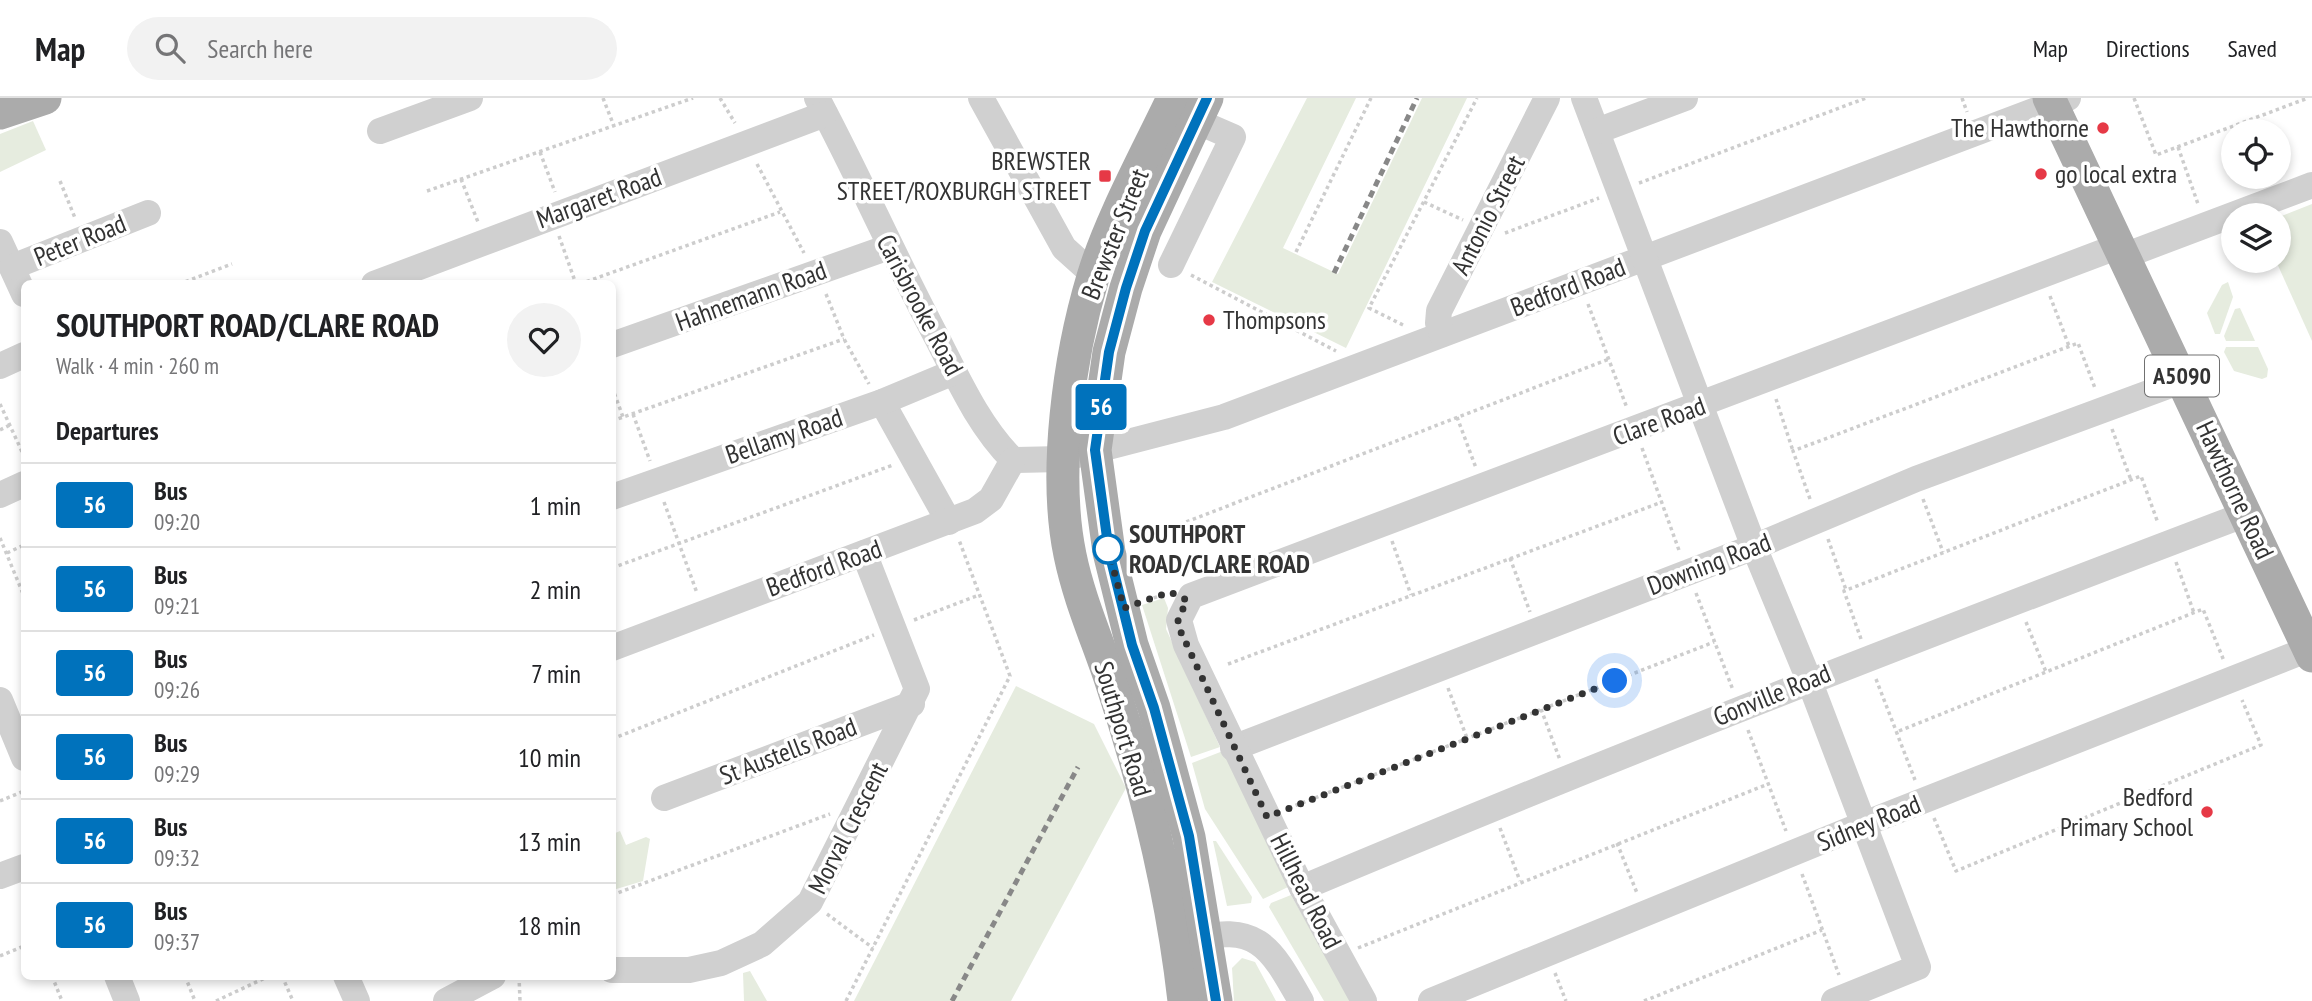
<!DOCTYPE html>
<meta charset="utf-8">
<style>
body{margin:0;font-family:"PT Sans Narrow",sans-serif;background:#f2f2f2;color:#202124;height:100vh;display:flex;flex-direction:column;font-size:26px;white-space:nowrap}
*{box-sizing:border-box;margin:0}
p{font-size:23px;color:#757577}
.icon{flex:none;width:38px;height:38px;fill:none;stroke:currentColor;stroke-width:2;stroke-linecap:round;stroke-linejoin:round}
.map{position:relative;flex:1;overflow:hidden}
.details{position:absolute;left:21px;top:182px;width:595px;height:700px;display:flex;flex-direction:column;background:#fff;border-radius:10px;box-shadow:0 4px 10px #0003}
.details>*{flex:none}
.badge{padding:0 14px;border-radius:5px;font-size:24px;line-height:46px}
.tools{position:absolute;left:2221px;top:21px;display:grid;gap:14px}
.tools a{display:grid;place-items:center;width:70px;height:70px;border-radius:50%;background:#fff;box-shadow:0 4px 10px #0003;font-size:35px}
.you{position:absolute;width:35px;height:35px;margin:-18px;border:5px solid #fff;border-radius:50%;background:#1a73e8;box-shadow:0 0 0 10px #1a73e833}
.map>.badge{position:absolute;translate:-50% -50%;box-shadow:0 0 0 4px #fff}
h2{padding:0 35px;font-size:26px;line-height:63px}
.round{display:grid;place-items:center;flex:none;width:74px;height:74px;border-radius:37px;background:#f2f2f2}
.head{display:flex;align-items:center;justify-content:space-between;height:119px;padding:0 35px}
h1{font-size:33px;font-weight:700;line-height:52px}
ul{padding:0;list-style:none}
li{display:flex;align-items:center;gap:21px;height:84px;padding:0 35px;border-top:2px solid #e0e0e0}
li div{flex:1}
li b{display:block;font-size:26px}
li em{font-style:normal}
li .badge{min-width:77px;font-weight:700;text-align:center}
header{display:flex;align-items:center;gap:42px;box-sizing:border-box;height:98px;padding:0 35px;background:#fff;border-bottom:2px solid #e0e0e0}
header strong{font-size:33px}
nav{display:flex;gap:38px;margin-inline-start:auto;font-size:24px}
.search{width:490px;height:63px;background:#f2f2f2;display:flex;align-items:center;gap:18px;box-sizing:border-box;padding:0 24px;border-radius:38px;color:#757577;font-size:26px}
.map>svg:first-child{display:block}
.green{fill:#e6ecdf}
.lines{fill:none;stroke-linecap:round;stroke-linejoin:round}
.path{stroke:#cdcdcd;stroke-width:3.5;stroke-dasharray:3.5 3.5;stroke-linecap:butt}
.minor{stroke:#d0d0d0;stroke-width:26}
.major{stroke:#ababab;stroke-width:33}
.rail{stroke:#888;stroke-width:5;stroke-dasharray:7 5;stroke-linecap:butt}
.line-casing{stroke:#fff;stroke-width:16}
.line{stroke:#0072bc;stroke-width:10}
.walk{stroke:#333;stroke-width:7;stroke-dasharray:0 12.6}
.poi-dot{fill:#e63946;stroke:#fff;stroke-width:2.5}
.stop-dot{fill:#fff;stroke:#0072bc;stroke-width:3.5}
.labels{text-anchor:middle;stroke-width:7;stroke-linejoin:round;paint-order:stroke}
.shield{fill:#fff;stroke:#707070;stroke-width:2}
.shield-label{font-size:24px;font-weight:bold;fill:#333}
.poi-label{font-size:26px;fill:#333;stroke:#fff;text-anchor:end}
.street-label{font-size:26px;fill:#333;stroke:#fff}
.stop-label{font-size:26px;font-weight:bold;fill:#333;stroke:#fff;text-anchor:start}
</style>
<header>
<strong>Map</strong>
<div class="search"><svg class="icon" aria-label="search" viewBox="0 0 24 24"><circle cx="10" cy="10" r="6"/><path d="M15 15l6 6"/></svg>Search here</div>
<nav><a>Map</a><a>Directions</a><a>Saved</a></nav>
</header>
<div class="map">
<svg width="2312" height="903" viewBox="0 0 2312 903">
<rect width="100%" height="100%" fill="#fff"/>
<!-- green -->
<g class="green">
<polygon points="1307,0 1356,0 1283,150 1338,176 1422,0 1467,0 1346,250 1212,184"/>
<polygon points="33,23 46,52 0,74 0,36"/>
<polygon points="2312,106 2312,243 2276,163 2279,119"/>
<polygon points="2228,184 2233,199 2220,236 2215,236 2207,215 2222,187"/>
<polygon points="2240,210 2255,243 2226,243 2224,238 2235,211"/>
<polygon points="2226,249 2258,249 2268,271 2267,279 2262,281 2234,273 2224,254"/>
<polygon points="1164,500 1168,510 1166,531 1220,649 1191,659 1142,507"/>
<polygon points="1016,588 1094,626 1126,690 1011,903 854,903"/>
<polygon points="1223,653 1288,789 1263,801 1205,711 1192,665"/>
<polygon points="620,733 626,747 646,739 650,741 643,783 613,792 613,736"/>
<polygon points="1213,743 1216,743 1252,799 1251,805 1227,808"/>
<polygon points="1291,797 1351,903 1324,903 1269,809 1271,805"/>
<polygon points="1242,860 1255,864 1276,903 1234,903 1232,870"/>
<polygon points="750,873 767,903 744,903 743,875"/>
</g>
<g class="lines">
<!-- path -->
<g class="path">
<polyline points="603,0 614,28"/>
<polyline points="720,0 735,25"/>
<polyline points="1962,0 1967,14"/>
<polyline points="2134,0 2156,57 2308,0"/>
<polyline points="2178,49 2198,106"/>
<polyline points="540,54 555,94"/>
<polyline points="757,66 804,155"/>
<polyline points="461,81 478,124"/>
<polyline points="60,83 75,120"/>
<polyline points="1639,85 1866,0"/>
<polyline points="427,93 693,0"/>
<polyline points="1424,104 1463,122"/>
<polyline points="1505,135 1599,100"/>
<polyline points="559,138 576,186"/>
<polyline points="1296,154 1371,0"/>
<polyline points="1191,177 1336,253"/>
<polyline points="179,186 232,166"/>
<polyline points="580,186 780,114"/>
<polyline points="826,196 844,241 869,286"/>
<polyline points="2050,198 2069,248"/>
<polyline points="1588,206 1627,310"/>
<polyline points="1403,227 1369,210 1477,0"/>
<polyline points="612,289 623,319"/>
<polyline points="1776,301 1793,353"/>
<polyline points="0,306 24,358"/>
<polyline points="633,316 650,363"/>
<polyline points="1457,319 1476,370"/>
<polyline points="612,323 844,241"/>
<polyline points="2112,331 2131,382"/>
<polyline points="0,332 10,327"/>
<polyline points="1642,350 1680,455"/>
<polyline points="1810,401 1793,353 2078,245 2095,290"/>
<polyline points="1923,401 1943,454"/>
<polyline points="664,404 697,495"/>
<polyline points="0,440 24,498"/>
<polyline points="1828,441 1846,492"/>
<polyline points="1392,443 1411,497"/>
<polyline points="1134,444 1609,261"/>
<polyline points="7,455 24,447"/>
<polyline points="1510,460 1530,514"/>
<polyline points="2176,464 2194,515"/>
<polyline points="612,470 893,367"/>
<polyline points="1696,495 1733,592"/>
<polyline points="1147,502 1166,496"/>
<polyline points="914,522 979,497"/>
<polyline points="2026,524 2046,574"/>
<polyline points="1861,541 1844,493 2141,378 2158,425"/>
<polyline points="1228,566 1662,404"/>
<polyline points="1876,581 1915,682"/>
<polyline points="1448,590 1467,640"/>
<polyline points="1541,611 1560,662"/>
<polyline points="1748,632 1786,733"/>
<polyline points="1899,633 2203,511 2224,563"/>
<polyline points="612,641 874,537"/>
<polyline points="0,703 24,693"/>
<polyline points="1289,710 1714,544"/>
<polyline points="1934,720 1956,773 2261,647 2242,602"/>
<polyline points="1500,730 1520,783"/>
<polyline points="1617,745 1637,795"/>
<polyline points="1802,776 1839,877"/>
<polyline points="612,797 830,716"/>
<polyline points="827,816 873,850"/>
<polyline points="1358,850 1768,686"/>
<polyline points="0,858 24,848"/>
<polyline points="1555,875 1566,903"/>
<polyline points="52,878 62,903"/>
<polyline points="185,878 195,903"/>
<polyline points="282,878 293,903"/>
<polyline points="519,878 520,903"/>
<polyline points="216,903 269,878"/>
<polyline points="846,903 1010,578 959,442"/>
<polyline points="1644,903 1822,832"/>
</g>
<!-- minor -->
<g class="minor">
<path d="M817,0C859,79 895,161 937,240C959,283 979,328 1013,362L1062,361L1224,319L2068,0"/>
<polyline points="981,0 1064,150 1094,177"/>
<polyline points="1584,0 1754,449 1809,582 1918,869 1834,903"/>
<polyline points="380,33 470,0"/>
<polyline points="1597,33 1685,0"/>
<polyline points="0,144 24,196"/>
<polyline points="2124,158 2312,87"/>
<polyline points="1171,167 1233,39 1196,23"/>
<polyline points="12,169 148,115"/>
<polyline points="374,186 825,16"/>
<polyline points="1442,236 1438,225 1439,213 1547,0"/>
<polyline points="612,247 889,149"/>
<polyline points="0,268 24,257"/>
<polyline points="882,304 949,424"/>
<polyline points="0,397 24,386"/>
<polyline points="612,399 882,304 954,274"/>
<polyline points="612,550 975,413 991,401 1013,362"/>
<polyline points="0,602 24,660"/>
<polyline points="1233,650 1754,449 1916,381 2184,282"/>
<polyline points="664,700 912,606"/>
<polyline points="0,778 24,769"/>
<path d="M1302,790C1614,658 1930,536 2246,416"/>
<path d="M1187,842C1257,825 1269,846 1301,903"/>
<polyline points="612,872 689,872 721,865 762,846 810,804 917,591 864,455"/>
<polyline points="117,878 127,903"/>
<polyline points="346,878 357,903"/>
<polyline points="446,903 493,878"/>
<polyline points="1364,903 1302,790 1186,547 1179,522 1191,498 2119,148"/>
<polyline points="1431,903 1864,726 2309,551"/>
</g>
<!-- major -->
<g class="major">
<path d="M1173,0C1147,55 1110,122 1093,179C1069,259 1053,375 1070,457C1079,501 1097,541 1111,583C1145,686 1172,795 1184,903"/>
<polyline points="1207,0 1145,133 1126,190 1109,254 1095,352 1109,454 1132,547 1154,610 1189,739 1216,903"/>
<polyline points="2049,0 2312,558"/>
<polyline points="0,15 45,0"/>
</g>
<!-- rail -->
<g class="rail">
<polyline points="1334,175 1417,0"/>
<polyline points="952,903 1078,669"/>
</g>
</g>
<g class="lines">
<!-- line casing -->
<g class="line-casing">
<polyline id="line" points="1207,0 1145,133 1126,190 1109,254 1095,352 1109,454 1132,547 1154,610 1189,738 1216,903"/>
</g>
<!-- line -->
<use href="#line" class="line"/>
<!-- walk -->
<polyline class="walk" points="1108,451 1124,510 1170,494 1187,502 1178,522 1179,530 1267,719 1615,583"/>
</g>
<!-- markers -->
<g class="poi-dot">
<circle cx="2103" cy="30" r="7"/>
<circle cx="2041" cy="76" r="7"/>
<rect x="1098" y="71" width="14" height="14" rx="3.5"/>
<circle cx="1209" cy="222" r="7"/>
<circle cx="2207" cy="714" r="7"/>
</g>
<circle class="stop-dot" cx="1108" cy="451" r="14"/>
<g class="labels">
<!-- shield labels -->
<rect class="shield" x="2145" y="257.5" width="74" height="41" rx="5"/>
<g class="shield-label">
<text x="2182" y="286">A5090</text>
</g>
<!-- poi labels -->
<g class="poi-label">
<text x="2089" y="39">The Hawthorne</text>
<text x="1091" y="72">BREWSTER<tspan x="1091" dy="30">STREET/ROXBURGH STREET</tspan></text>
<text x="2055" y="85" text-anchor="start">go local extra</text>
<text x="1223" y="231" text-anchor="start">Thompsons</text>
<text x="2193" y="708">Bedford<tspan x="2193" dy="30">Primary School</tspan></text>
</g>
<!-- street labels -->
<g class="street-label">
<text transform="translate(599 100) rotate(-20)" y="9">Margaret Road</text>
<text transform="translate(1488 117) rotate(-63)" y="9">Antonio Street</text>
<text transform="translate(1115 136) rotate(-68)" y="9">Brewster Street</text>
<text transform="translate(80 142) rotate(-22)" y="9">Peter Road</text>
<text transform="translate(1568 189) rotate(-21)" y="9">Bedford Road</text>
<text transform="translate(751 198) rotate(-20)" y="9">Hahnemann Road</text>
<text transform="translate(920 207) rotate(62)" y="9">Carisbrooke Road</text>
<text transform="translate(1659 323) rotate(-20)" y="9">Clare Road</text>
<text transform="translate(784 338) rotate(-19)" y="9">Bellamy Road</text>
<text transform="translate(2235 392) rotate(65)" y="9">Hawthorne Road</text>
<text transform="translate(1709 466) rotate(-21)" y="9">Downing Road</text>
<text transform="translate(824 470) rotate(-20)" y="9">Bedford Road</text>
<text transform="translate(1772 597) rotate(-22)" y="9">Gonville Road</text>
<text transform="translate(1123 631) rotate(73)" y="9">Southport Road</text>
<text transform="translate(788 653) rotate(-21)" y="9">St Austells Road</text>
<text transform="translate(1869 725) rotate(-22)" y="9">Sidney Road</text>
<text transform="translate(848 730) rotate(-63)" y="9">Morval Crescent</text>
<text transform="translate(1306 793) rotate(63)" y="9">Hillhead Road</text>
</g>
<!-- stop labels -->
<g class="stop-label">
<text x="1129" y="445">SOUTHPORT<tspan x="1129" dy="30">ROAD/CLARE ROAD</tspan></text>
</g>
</g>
</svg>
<div class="tools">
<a><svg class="icon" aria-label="locate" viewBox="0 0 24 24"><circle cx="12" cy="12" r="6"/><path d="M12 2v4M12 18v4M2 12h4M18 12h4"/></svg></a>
<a><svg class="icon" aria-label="layers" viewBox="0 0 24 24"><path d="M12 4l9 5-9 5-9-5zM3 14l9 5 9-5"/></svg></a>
</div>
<div class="you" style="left:1615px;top:583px"></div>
<b class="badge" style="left:1101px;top:309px;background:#0072bc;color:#fff">56</b>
<section class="details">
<div class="head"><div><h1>SOUTHPORT ROAD/CLARE ROAD</h1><p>Walk · 4 min · 260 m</p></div><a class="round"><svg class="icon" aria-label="heart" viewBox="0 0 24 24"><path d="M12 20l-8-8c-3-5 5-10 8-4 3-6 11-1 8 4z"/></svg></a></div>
<h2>Departures</h2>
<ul>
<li><span class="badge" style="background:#0072bc;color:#fff">56</span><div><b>Bus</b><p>09:20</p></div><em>1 min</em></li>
<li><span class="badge" style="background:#0072bc;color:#fff">56</span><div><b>Bus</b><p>09:21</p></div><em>2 min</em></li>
<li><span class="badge" style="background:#0072bc;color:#fff">56</span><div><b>Bus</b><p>09:26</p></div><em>7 min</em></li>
<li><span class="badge" style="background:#0072bc;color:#fff">56</span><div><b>Bus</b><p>09:29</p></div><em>10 min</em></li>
<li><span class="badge" style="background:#0072bc;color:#fff">56</span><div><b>Bus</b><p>09:32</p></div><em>13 min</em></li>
<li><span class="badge" style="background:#0072bc;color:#fff">56</span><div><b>Bus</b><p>09:37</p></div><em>18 min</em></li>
</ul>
</section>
</div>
